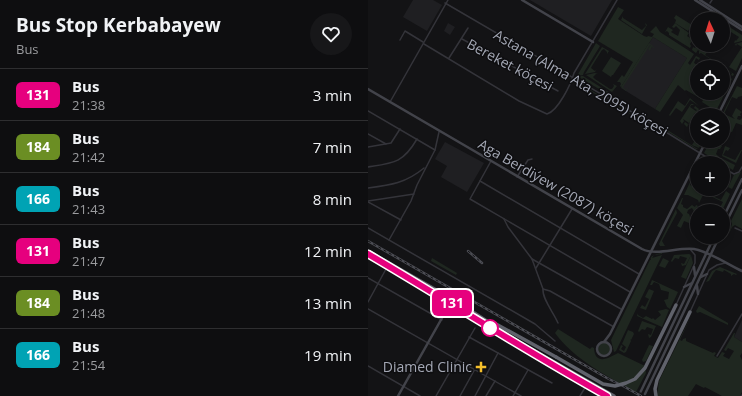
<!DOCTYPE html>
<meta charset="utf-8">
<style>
body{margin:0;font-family:"Open Sans",sans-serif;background:#171719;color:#f1f3f6;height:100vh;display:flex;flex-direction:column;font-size:15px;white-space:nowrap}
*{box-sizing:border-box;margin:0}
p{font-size:13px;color:#9b9c9f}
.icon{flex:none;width:22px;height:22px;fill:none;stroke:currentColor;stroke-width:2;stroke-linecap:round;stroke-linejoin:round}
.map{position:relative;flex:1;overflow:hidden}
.side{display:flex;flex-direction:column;background:#0e0e10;width:368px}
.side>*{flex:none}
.badge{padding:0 8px;border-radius:6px;font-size:14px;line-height:26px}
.needle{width:26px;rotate:356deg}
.tools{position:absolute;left:322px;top:12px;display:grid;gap:8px}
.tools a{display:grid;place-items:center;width:40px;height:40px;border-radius:50%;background:#0e0e10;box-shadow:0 2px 6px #0003,0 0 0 1px #2e2e30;font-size:20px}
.map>.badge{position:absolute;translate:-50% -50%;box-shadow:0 0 0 2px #fff}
.round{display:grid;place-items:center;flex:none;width:42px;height:42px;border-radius:21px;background:#171719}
.head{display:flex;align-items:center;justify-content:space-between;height:68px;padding:0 16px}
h1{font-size:19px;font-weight:700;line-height:30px}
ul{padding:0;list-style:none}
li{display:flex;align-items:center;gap:12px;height:52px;padding:0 16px;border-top:1px solid #2e2e30}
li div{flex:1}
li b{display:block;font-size:15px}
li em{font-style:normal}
li .badge{min-width:44px;font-weight:700;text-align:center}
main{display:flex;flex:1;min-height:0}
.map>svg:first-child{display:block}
.built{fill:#1f1f22}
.green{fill:#1f2720}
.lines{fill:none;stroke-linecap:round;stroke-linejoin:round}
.secondary-tunnel{stroke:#303135;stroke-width:2.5;stroke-dasharray:2.5 1;stroke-linecap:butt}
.street{stroke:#34343a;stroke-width:1.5}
.secondary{stroke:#42434a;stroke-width:2.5}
.highway{stroke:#60626b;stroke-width:3.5}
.rail-casing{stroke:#4b4c53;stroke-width:2.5}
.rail{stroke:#0e0e10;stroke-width:1;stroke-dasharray:3;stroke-linecap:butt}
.highway-bridge{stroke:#60626b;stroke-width:3.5}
.line-casing{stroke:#fff;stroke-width:9}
.line{stroke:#e6007e;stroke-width:6}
.stop-dot{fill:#fff;stroke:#e6007e;stroke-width:2}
.poi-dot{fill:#f4bf2c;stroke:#0e0e10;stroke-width:1.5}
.labels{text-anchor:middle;stroke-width:3;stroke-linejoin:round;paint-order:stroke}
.street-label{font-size:14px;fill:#a4a8b5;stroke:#0e0e10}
.poi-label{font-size:14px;fill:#a4a8b5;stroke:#0e0e10;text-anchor:end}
</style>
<main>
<section class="side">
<div class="head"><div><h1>Bus Stop Kerbabayew</h1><p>Bus</p></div><a class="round"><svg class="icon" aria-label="heart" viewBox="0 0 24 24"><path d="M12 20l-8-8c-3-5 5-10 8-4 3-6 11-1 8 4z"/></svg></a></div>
<ul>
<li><span class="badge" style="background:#e6007e;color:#fff">131</span><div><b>Bus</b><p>21:38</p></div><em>3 min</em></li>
<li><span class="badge" style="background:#6b8e23;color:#fff">184</span><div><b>Bus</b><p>21:42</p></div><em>7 min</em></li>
<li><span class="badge" style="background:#00a3b4;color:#fff">166</span><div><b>Bus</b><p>21:43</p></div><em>8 min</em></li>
<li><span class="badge" style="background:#e6007e;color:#fff">131</span><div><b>Bus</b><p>21:47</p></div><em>12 min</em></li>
<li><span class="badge" style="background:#6b8e23;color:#fff">184</span><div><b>Bus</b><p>21:48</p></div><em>13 min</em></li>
<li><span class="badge" style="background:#00a3b4;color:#fff">166</span><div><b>Bus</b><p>21:54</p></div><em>19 min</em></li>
</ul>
</section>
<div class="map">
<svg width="374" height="396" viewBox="0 0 374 396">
<rect width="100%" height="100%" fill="#131315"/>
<!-- built -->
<g class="built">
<polygon points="45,0 65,0 74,5 59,31 35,17"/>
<polygon points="162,0 244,0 223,36"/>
<polygon points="80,23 87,27 82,35 76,31"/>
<polygon points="285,37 319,58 287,109 253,88"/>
<polygon points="77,142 116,163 99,192 73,177 79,166 67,159"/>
<polygon points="374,320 374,342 366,337"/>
</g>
<!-- green -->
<g class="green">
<polygon points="250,7 256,10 250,19 276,36 279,37 280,36 284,37 286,34 282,32 288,26 292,32 326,54 320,63 322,65 328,56 332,58 331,60 328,58 326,63 332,67 329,67 329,93 355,93 355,86 357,87 363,78 364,79 348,111 334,102 335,100 318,90 317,91 310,85 292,112 287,109 319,58 285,37 253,87 252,86 253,84 252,82 249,82 254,75 256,77 265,62 230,41"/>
<polygon points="308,15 324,25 320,31 307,23 308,20 306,18"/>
<polygon points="255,16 255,18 274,30 278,26 277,23 279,25 274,34 253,20"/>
<polygon points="307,23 321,33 319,36 324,39 328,33 326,32 329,28 328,30 329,33 322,44 323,46 322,48 301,35 301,33 299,31 297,32 300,27 305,30 303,32 310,36 312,30 308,26 306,28 304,27"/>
<polygon points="355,23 374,35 374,41 366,43 367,40 368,41 371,37 355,27"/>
<polygon points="374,42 374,58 368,71 361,67 374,47 369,44 368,46 367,44"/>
<polygon points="228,43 232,46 216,72 215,75 211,76 215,76 242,93 243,96 209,76"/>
<polygon points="281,43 285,46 286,48 285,48 284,46 282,51 280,49 283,45 282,45 255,87 258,90 261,87 258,91 253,87"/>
<polygon points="329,45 335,45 337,48 339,45 344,46 337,55 366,74 365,76 363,75 364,73 333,53 331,54 331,51 330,50 328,53 324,50 325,47 327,48"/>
<polygon points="234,47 241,51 239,54 239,52 236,49 234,50 224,66 223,68 227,71 229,69 227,72 217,74"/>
<polygon points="243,57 253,63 245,75 244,75 243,77 234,71"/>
<polygon points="227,73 230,74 228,74 225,77 227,79 242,89 244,89 246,86 245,84 249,86 244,92 218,75"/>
<polygon points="209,82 290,130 208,83"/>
<polygon points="369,86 374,88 374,96 370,97 369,99 364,97 356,114 367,119 364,116 368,108 374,112 372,114 373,116 370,116 369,119 372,120 374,118 374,125 368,123 364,132 360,131 358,136 355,135 354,115"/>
<polygon points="322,98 331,106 322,100 314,112 308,108 302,116 301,115 310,101 317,106"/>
<polygon points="323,104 326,105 324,104 322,107 328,111 330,109 329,110 326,108 327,106 331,109 328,114 327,113 319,127 316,124 317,122 320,124 319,126 321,123 315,119 316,121 314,124 312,121"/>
<polygon points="293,126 328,148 331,148 324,145 329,137 329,141 334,141 331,147 335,141 332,147 328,149 294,128"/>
<polygon points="342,141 352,141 351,144 354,146 352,149 350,149 348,154 351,157 349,161 336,153"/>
<polygon points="357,146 362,148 360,151 358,150 355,155 367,160 373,150 374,150 368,163 354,156"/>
<polygon points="353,158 367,165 365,170 351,162"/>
<polygon points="329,167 329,173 324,181 326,182 325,185 322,183 322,185 353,200 358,191 362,194 354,211 350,211 355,202 338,194 335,195 331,203 330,200 320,195 316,195"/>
<polygon points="373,172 364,189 360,187 366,175"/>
<polygon points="314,198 315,198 313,204 315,205 315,207 319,209 324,205 327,207 328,205 330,206 328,209 329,220 326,221 324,217 328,215 324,208 320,210 319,213 321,214 324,222 321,223 316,221 313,228 309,226 315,215 309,208"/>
<polygon points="374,199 374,229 367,225 364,227 361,234 364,224 363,221"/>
<polygon points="308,209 309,213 294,241 297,246 292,246 291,244"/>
<path d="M294,253V254L286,255L284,258L294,255L248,351L246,352L243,340L282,260H283C281,255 290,254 294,253Z"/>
<polygon points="321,254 323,255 318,265 314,266 313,263 316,264 319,258 312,256 311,259 307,258 304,262 303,261 306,255"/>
<polygon points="323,255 325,263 318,279 313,277"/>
<polygon points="64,258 89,273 88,275 63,261"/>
<polygon points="295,258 301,261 297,268 291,266"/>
<polygon points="352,267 369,274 368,275 366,274 363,276 363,274 356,270 355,272 348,270 345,274 341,281 338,282 344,271"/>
<polygon points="284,280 310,292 302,309 299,307 296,300 300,299 301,292 293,290 291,284 286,282 284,285 282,285"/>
<polygon points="281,289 286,291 278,310 272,308 274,305 277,307 281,299 277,297"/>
<polygon points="331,306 360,323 360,325 332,312 329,313 328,311"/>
<polygon points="298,309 301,310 294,327 269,316 270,313 270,315 275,318 278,316 284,319 285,318 287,320 293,315 290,311"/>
<polygon points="324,314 312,340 314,341 315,339 318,338 318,341 345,353 346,352 348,353 346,356 350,358 354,352 357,353 355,356 361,359 366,351 360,348 358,351 356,350 366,333 367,333 366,337 374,342 374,353 372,356 374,360 374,392 372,396 354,396 337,387 336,388 328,384 320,396 289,396 291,381"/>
<polygon points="274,321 288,326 283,337 281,338 280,334 283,335 285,329 279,327 277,330 274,329 271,332 270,331"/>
<path d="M190,329L222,349L224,347L226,348C227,366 241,358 250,353L277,366L278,373L268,392C240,377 207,360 187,333Z"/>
<polygon points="260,330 265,332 266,334 263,340 262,339 263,341 258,352 256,353 251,350 253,345 255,346 253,349 256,351 258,347 254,344"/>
<circle cx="236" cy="349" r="6"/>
<polygon points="281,345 285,346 278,361 275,362 274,360"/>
</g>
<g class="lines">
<!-- secondary-tunnel -->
<polyline class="secondary-tunnel" points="271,396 273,391"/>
<!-- street -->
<g class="street">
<polyline points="77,3 293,129 348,163"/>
<polyline points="342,3 344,0"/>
<polyline points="94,39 190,91"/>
<polyline points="32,40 37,31 55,42"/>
<path d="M56,44L151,101L179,114C190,111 203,84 206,73L249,0"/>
<polyline points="81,58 100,28"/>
<polyline points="22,102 80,0"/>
<polyline points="0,111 67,150"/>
<polyline points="0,134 18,144"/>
<polyline points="0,147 23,143 32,129"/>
<polyline points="123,161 102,199 262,292"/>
<polyline points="143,165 152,171"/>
<path d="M0,167C26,163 35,163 49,139"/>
<polyline points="355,168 366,174 371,172 374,167"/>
<polyline points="149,177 160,160 164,159"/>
<polyline points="112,181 271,274"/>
<path d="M0,188C23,185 38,183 56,168"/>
<polyline points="0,201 46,194"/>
<polyline points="0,202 33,220"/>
<polyline points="136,219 140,227 164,259 175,289 182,291 246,327"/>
<polyline points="0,228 167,324 187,341"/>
<polyline points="367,228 374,231"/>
<polyline points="21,240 43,201 49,185 67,150 71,132"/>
<polyline points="164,259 253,309"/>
<polyline points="168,268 204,209"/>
<polyline points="0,278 74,320"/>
<path d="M175,289C174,299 186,313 190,323"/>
<polyline points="0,302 18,269"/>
<polyline points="308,305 327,263 327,255 322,249"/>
<polyline points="0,309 153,396"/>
<polyline points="322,312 341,270 349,265 357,263"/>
<polyline points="101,337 184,383"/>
<polyline points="349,356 374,314"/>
<polyline points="0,366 52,396"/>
<polyline points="68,396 107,328"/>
<polyline points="92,396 107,369"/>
<polyline points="107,396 130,353"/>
<polyline points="118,396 127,381"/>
<polyline points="145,396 160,370"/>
<polyline points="212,396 218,386"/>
<polyline points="373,396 374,395"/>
</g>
<!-- secondary -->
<g class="secondary">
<polyline points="154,0 225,42"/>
<polyline points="327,0 374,30"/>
<polyline points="332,0 374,27"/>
<path d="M0,89L274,249C288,256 310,247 326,249C342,252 359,264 374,271"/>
<polyline points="350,115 374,66"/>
<polyline points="355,218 374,179"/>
<polyline points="355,229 374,190"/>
<polyline points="326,267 327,275"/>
<polyline points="333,277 339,274"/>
<polyline points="329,286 330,294"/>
<polyline points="316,287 324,283"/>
<circle cx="236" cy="349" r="7"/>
<polyline points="236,342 242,334 338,141"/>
<polyline points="273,391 346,237"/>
<polyline points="277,394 351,237"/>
<polyline points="30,396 83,302"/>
</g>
<!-- highway -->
<g class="highway">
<polyline points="0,251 91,303 151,342 246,396"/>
<path d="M0,254C80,301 158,351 239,396"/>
<polyline points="122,322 128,324 188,357"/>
<polyline points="288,396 287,389 289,380 322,312"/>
</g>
<!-- rail casing -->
<g class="rail-casing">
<g id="rail">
<polyline points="0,241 239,378 257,387 273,396"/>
<polyline points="100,251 114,263"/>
</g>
</g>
<!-- rail -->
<use href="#rail" class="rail"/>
<!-- highway-bridge -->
<polyline class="highway-bridge" points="188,357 235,384 247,386 258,383 267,379 277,368 308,305"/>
</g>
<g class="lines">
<!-- line casing -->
<g class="line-casing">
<path id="line" d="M0,254C80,301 158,351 239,396"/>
</g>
<!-- line -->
<use href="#line" class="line"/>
</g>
<!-- markers -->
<circle class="stop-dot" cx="122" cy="328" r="8"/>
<path class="poi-dot" d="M111 361h4v4h4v4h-4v4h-4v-4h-4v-4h4z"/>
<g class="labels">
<!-- street labels -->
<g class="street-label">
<text transform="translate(142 65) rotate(28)" y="5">Bereket köçesi</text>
<text transform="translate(213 83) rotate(30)" y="5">Astana (Alma Ata, 2095) köçesi</text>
<text transform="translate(188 187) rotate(30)" y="5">Aga Berdiýew (2087) köçesi</text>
</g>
<!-- poi labels -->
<g class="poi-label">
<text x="104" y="372">Diamed Clinic</text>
</g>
</g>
</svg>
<div class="tools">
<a><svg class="needle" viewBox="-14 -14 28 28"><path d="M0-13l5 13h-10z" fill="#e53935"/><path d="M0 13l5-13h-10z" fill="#9b9c9f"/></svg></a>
<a><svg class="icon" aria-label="locate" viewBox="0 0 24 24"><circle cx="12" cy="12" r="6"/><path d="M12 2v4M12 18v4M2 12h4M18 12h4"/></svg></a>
<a><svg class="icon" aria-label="layers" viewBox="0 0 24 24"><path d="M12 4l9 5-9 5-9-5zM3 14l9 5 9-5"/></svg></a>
<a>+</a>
<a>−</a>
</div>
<b class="badge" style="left:84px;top:303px;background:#e6007e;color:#fff">131</b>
</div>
</main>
